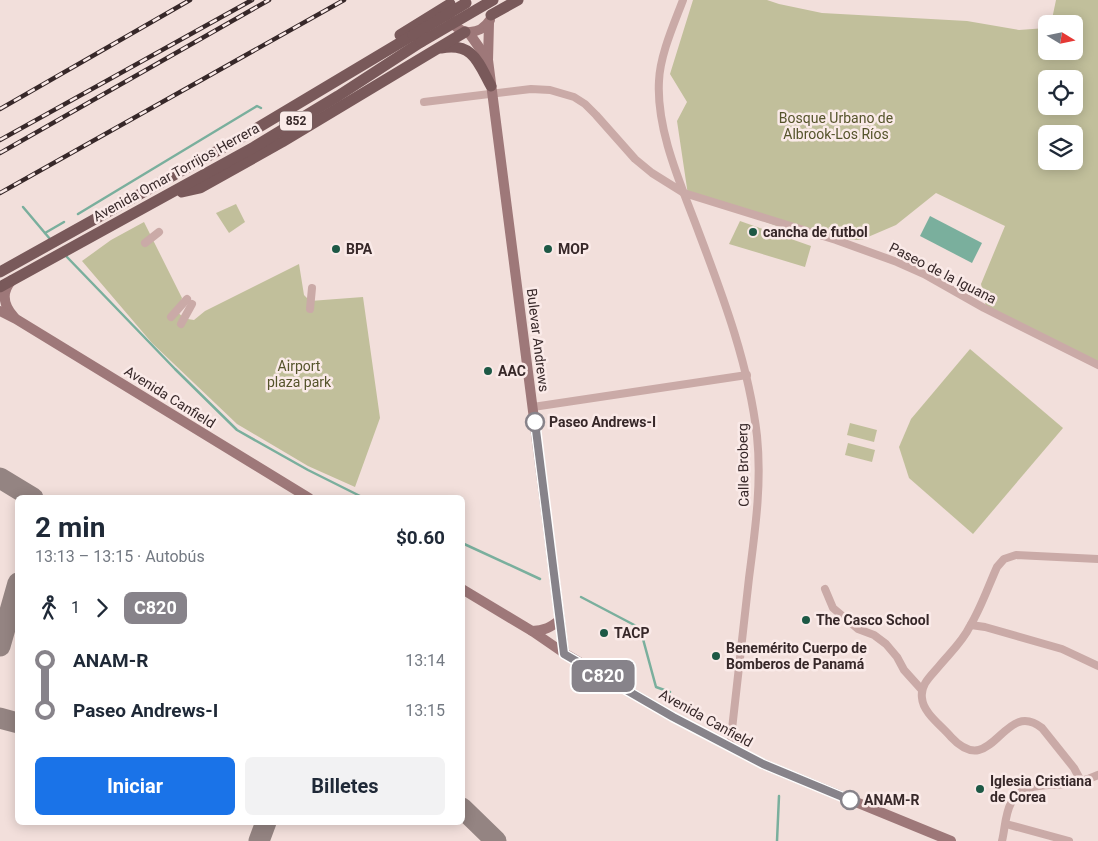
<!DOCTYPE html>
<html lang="es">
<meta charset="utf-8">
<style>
body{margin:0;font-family:Roboto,sans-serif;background:#f2f2f3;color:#1f2937;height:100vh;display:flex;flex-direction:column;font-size:19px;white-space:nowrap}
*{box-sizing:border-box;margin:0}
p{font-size:16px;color:#747a83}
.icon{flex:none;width:28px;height:28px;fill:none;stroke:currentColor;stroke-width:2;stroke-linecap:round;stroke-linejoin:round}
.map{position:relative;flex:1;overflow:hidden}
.sheet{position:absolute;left:15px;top:495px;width:450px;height:330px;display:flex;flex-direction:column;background:#fff;border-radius:8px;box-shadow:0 2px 12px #0003}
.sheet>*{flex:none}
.badge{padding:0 10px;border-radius:8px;font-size:18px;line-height:32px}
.needle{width:32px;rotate:100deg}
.controls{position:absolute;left:1038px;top:15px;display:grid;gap:10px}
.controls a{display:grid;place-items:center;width:45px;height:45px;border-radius:8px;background:#fff;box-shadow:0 2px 12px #0003;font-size:25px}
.map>.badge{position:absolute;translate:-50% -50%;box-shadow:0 0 0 2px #fff}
.legs{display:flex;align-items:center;gap:8px;height:55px;padding:0 20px;font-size:16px}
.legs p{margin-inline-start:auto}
.overview{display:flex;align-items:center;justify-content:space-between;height:85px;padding:0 20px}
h1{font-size:28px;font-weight:700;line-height:38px}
.action{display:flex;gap:10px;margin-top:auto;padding:10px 20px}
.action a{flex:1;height:58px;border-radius:8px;background:#1a73e8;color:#fff;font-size:20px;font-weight:700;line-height:58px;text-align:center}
.action a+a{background:#f2f2f3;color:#1f2937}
ul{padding:0 20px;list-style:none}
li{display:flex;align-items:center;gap:18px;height:50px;font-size:19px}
li i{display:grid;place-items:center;width:8px;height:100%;margin:0 6px;background:currentColor}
li i::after{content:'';width:12px;height:12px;margin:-6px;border:4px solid;border-radius:50%;background:#fff}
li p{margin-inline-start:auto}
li:first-child i{background:linear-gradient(#0000 50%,currentColor 0)}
li:last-child i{background:linear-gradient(currentColor 50%,#0000 0)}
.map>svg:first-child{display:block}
.green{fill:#c1bf9b;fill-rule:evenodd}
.water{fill:#7aaf9d}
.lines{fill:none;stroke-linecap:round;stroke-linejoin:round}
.stream{stroke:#7aaf9d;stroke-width:2.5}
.taxiway{stroke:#948482;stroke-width:21}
.street{stroke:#caaaa7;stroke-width:8}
.secondary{stroke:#9e7879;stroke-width:10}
.primary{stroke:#79595a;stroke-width:11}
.rail-casing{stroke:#372829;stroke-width:4.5}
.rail{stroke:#faeae8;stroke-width:2.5;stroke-dasharray:8;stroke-linecap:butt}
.primary-bridge{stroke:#79595a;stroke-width:11}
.line-1-casing{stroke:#fff;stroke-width:11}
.line-1{stroke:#87838a;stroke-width:8}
.poi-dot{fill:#1d5845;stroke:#faeae8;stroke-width:2}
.stop-1-dot{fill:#fff;stroke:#87838a;stroke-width:2.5}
.labels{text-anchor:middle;stroke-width:5;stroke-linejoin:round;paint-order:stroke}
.shield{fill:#faeae8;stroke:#726262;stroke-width:1}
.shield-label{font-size:12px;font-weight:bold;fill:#372829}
.park-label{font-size:14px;fill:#55542b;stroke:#faeae8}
.street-label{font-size:14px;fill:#372829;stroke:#faeae8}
.poi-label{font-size:14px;font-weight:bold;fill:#372829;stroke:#faeae8;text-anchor:start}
.stop-label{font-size:14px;font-weight:bold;fill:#372829;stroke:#faeae8;text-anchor:start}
</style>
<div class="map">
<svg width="1098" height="841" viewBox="0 0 1098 841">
<rect width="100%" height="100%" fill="#f2dfdb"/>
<!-- green -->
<g class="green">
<path d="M693,0H767L779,4L822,13L967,21L1019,30L1046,28V51H1074V24H1051L1056,0H1098V363L986,307L981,284L1005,226L936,193L896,225L861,240L834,239L777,226L688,195L677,121L687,102L670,74ZM1046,79H1074V106H1046ZM1046,134H1074V161H1046Z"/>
<polygon points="236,204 245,222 229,233 216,213"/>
<polygon points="740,221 811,246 805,267 729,244"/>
<path d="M144,222L182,298L177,310C181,317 185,319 194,320L205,311L299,264L304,295L310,301L363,297L380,418L355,487L308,466L237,424L152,343L82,261L111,240Z"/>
<polygon points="970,349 1063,428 973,534 909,478 899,447 911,419"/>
<polygon points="850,423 877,430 874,442 847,435"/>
<polygon points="848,443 875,450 872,462 845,455"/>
</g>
<!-- water -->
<polygon class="water" points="930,216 982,243 972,263 920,236"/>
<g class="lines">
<!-- stream -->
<g class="stream">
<polyline points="23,207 50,239"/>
<polyline points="78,214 257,106 261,108"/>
<polyline points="45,233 64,222"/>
<polyline points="66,256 175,369 237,430 308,470 364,498"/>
<polyline points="462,543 540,579"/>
<polyline points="581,597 640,628 656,687 670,692"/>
<polyline points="777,841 779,796"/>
</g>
<!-- taxiway -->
<g class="taxiway">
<polyline points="0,478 33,498"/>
<polyline points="0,646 18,583"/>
<polyline points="0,718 18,723"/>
<polyline points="462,808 496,841"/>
<polyline points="259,841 266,822"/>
</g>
<!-- street -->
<g class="street">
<path d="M683,0C674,24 660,55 659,81C656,131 682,187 699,233C724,299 749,366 757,436C762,484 755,531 749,578C743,635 736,691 730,747"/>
<polyline points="424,102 531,89 550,90 574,97 585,104 596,115 635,159 652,173 684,193 836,240 897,262 924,274 984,308 1098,365"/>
<polyline points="145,243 159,232"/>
<polyline points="310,309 312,288"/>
<polyline points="171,317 187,299"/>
<polyline points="181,324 192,304"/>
<polyline points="533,407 747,375"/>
<polyline points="825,589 833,608 858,629 874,635 886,644 897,657 904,670 922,690"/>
<polyline points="971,625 985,627 1062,649 1098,666"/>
<path d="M1081,781L1074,768L1042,728C1003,697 993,782 951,737C942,726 923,713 922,698C920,684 932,675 940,665C950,653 963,641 970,626C981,608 988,587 997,567L1004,559L1016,555L1098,559"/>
<polyline points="1006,824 1069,841"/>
<path d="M1002,841C1005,829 1005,814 1011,803C1021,783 1045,786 1064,784C1076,783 1087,780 1098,775"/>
</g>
<!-- secondary -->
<g class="secondary">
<path d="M449,16C456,36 479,37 490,20"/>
<polyline points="489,23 488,60 564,653"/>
<polyline points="469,33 488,60"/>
<path d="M12,280C1,292 3,305 14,317"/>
<polyline points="0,311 16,319 309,498"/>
<polyline points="462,589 532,631 564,653 673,717 763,764 951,841"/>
<path d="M532,631C544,631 551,627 560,620"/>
</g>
<!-- primary -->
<g class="primary">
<polyline points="491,15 518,0"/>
<polyline points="400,35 450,4"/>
<path d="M441,48C473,42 478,62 491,86"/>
<polyline points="182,192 200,188 282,142 465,32"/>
<polyline points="0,272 244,136 413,35"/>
<polyline points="0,287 254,147 338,96 421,42"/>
</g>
<!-- rail casing -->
<g class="rail-casing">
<g id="rail">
<polyline points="0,109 190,0"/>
<polyline points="0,140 252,0"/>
<polyline points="0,153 269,0"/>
<polyline points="0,193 344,0"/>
</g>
</g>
<!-- rail -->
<use href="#rail" class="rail"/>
<!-- primary-bridge -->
<g class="primary-bridge">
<polyline points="413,35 466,3"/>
<polyline points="421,42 493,0"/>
</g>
</g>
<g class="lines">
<!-- line-1 casing -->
<g class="line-1-casing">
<polyline id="line-1" points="535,422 564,654 673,717 763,764 850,800"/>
</g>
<!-- line-1 -->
<use href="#line-1" class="line-1"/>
</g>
<!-- markers -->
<g class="poi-dot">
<circle cx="753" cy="232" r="5"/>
<circle cx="336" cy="249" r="5"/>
<circle cx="548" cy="249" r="5"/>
<circle cx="488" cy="371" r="5"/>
<circle cx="806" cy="620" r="5"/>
<circle cx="604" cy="633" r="5"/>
<circle cx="716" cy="656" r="5"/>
<circle cx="980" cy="789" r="5"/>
</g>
<g class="stop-1-dot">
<circle cx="535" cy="422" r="9"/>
<circle cx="850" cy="800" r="9"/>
</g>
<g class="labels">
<!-- shield labels -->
<rect class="shield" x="280" y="111.5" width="32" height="19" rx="4"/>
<g class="shield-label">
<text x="296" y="125">852</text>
</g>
<!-- park labels -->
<g class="park-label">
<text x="836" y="123">Bosque Urbano de<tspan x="836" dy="16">Albrook-Los Ríos</tspan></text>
<text x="299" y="371">Airport<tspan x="299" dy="16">plaza park</tspan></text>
</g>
<!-- street labels -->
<g class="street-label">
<text transform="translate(176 172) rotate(-29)" y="5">Avenida Omar Torrijos Herrera</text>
<text transform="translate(943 273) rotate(27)" y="5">Paseo de la Iguana</text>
<text transform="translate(538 340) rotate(83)" y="5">Bulevar Andrews</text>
<text transform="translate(170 397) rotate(32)" y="5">Avenida Canfield</text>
<text transform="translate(743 465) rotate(-91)" y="5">Calle Broberg</text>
<text transform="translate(706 718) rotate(29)" y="5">Avenida Canfield</text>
</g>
<!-- poi labels -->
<g class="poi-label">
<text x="763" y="237">cancha de futbol</text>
<text x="346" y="254">BPA</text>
<text x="558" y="254">MOP</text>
<text x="498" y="376">AAC</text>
<text x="816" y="625">The Casco School</text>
<text x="614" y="638">TACP</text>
<text x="726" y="653">Benemérito Cuerpo de<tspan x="726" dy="16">Bomberos de Panamá</tspan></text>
<text x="990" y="786">Iglesia Cristiana<tspan x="990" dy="16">de Corea</tspan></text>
</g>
<!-- stop labels -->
<g class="stop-label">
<text x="549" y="427">Paseo Andrews-I</text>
<text x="864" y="805">ANAM-R</text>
</g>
</g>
</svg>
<div class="controls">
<a><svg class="needle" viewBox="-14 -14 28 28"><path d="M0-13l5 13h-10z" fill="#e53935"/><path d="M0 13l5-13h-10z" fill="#747a83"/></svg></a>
<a><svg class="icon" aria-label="locate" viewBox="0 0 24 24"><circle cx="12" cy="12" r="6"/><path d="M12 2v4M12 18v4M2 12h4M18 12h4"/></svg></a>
<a><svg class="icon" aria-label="layers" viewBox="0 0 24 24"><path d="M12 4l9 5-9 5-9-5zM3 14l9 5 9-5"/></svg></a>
</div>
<b class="badge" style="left:603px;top:676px;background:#87838a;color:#fff">C820</b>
<section class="sheet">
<div class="overview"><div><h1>2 min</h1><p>13:13 – 13:15 · Autobús</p></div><b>$0.60</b></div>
<div class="legs"><svg class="icon" aria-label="walk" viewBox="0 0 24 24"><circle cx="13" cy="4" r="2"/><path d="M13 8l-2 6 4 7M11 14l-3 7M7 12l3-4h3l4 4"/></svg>1<svg class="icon" aria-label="forward" viewBox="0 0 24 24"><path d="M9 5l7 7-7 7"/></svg><b class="badge" style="background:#87838a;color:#fff">C820</b></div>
<ul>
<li><i style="color:#87838a"></i><b>ANAM-R</b><p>13:14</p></li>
<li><i style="color:#87838a"></i><b>Paseo Andrews-I</b><p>13:15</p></li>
</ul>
<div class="action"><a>Iniciar</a><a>Billetes</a></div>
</section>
</div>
